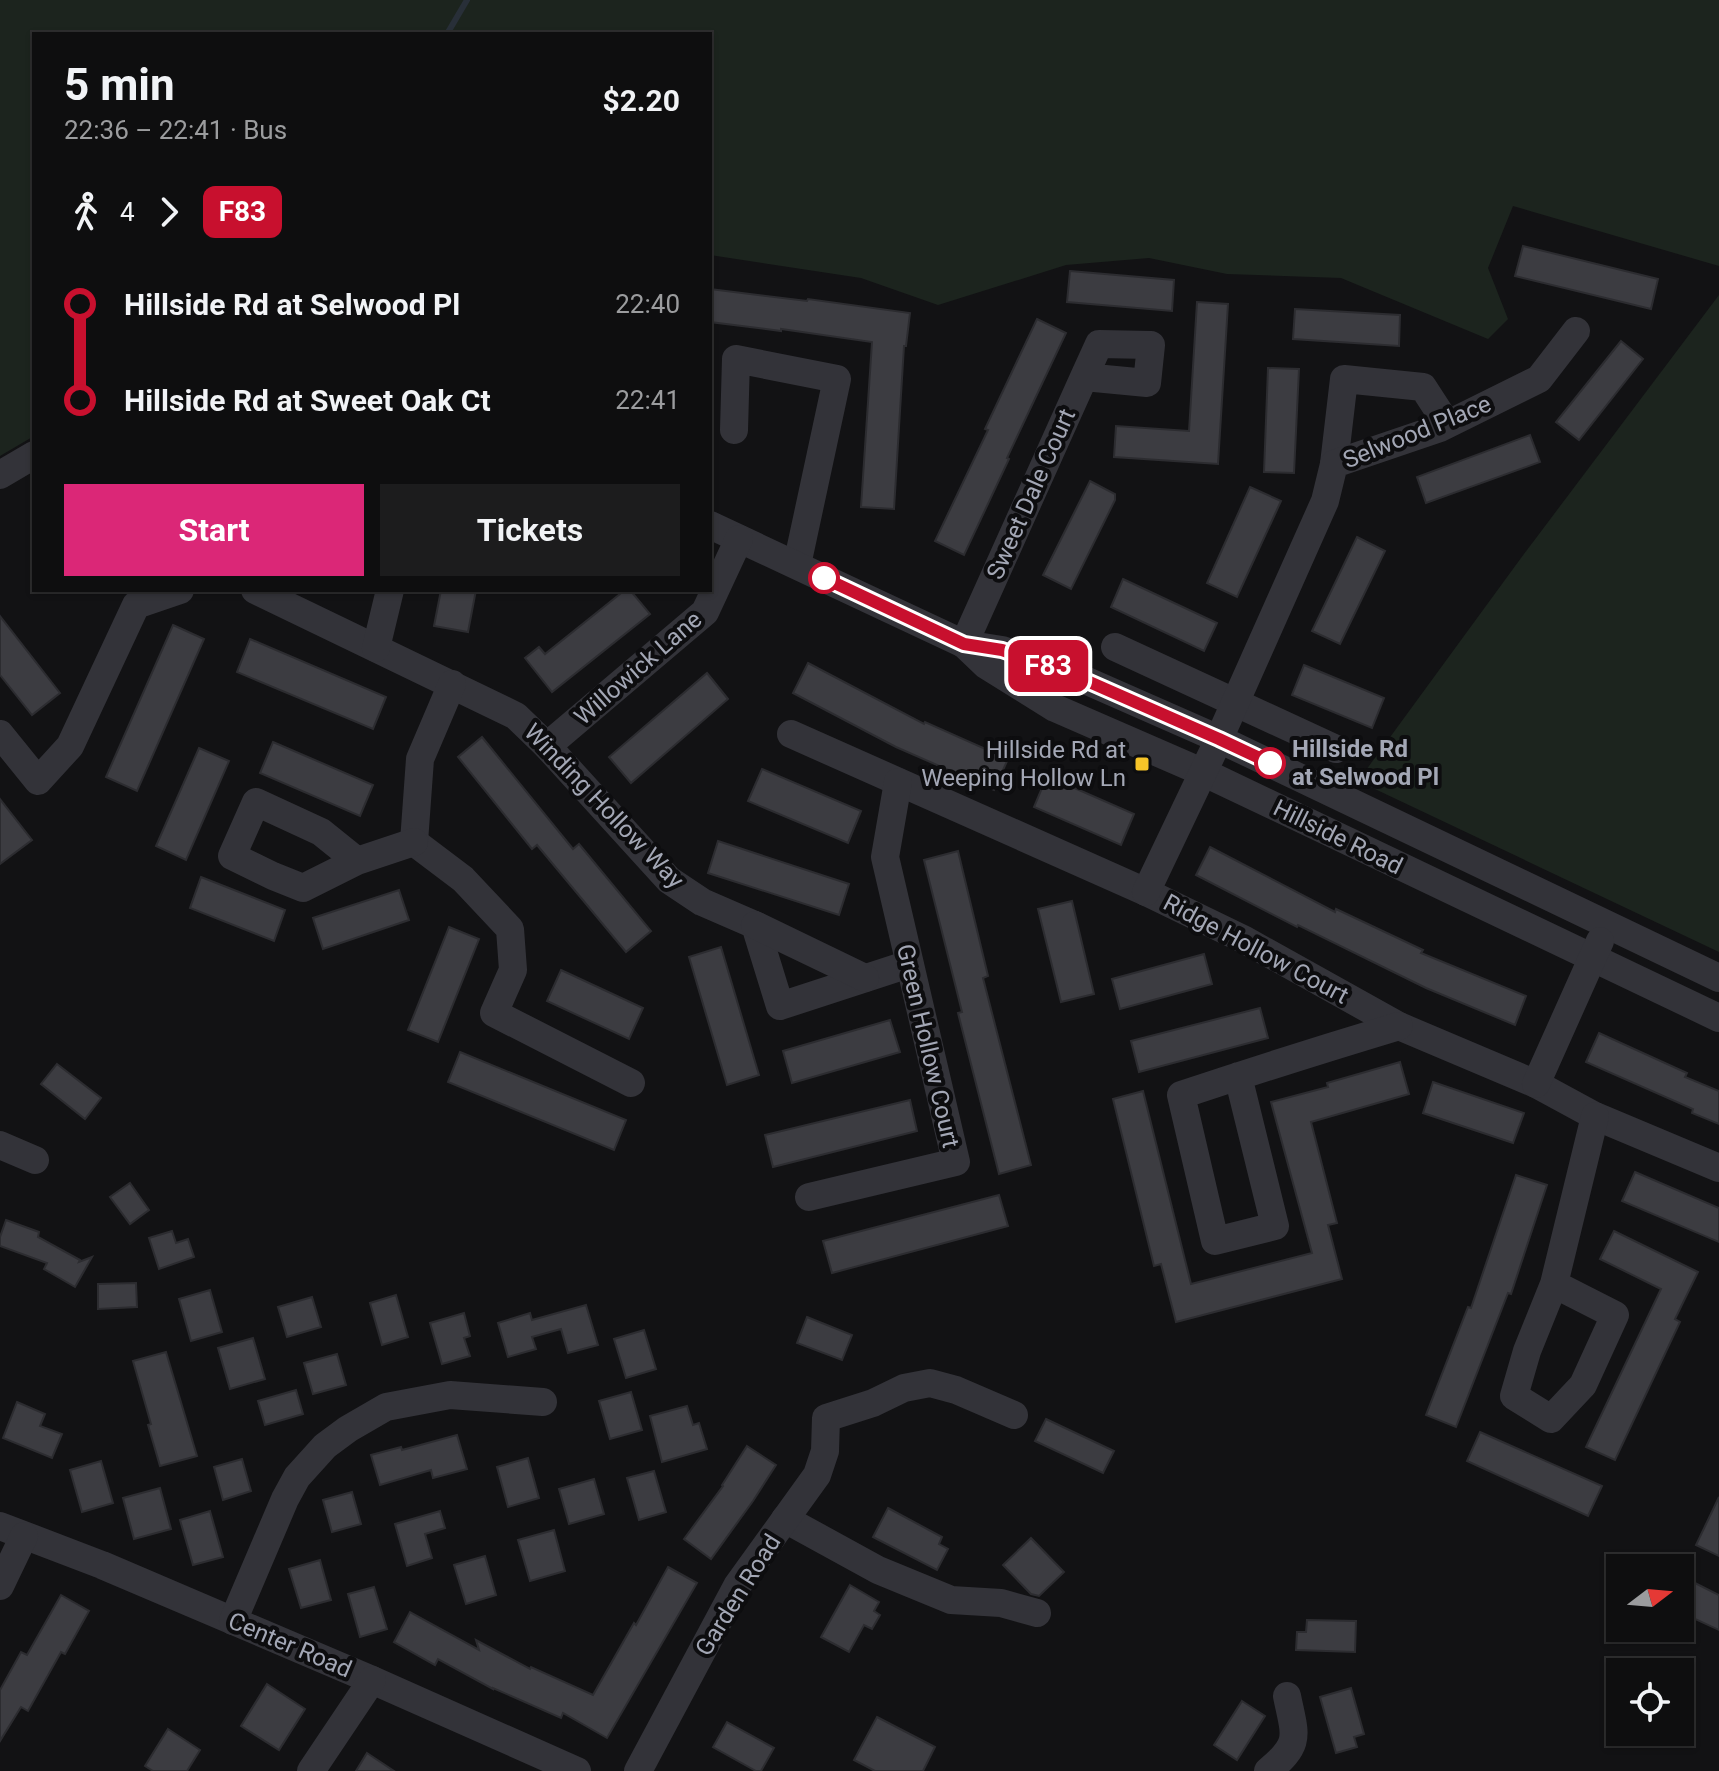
<!DOCTYPE html>
<meta charset="utf-8">
<style>
body{margin:0;font-family:Roboto,sans-serif;background:#1c1c1d;color:#f1f3f6;height:100vh;display:flex;flex-direction:column;font-size:30px;white-space:nowrap}
*{box-sizing:border-box;margin:0}
p{font-size:26px;color:#9b9c9e}
.icon{flex:none;width:44px;height:44px;fill:none;stroke:currentColor;stroke-width:2;stroke-linecap:round;stroke-linejoin:round}
.map{position:relative;flex:1;overflow:hidden}
.drawer{position:absolute;left:32px;top:32px;width:680px;height:560px;display:flex;flex-direction:column;background:#0e0e0f;border-radius:0px;box-shadow:0 2px 6px #0004,0 0 0 2px #2e2e2f}
.drawer>*{flex:none}
.badge{padding:0 16px;border-radius:12px;font-size:28px;line-height:52px}
.needle{width:52px;rotate:74deg}
.controls{position:absolute;left:1606px;top:1554px;display:grid;gap:16px}
.controls a{display:grid;place-items:center;width:88px;height:88px;border-radius:0px;background:#0e0e0f;box-shadow:0 2px 6px #0004,0 0 0 2px #2e2e2f;font-size:40px}
.map>.badge{position:absolute;translate:-50% -50%;box-shadow:0 0 0 4px #fff}
.legs{display:flex;align-items:center;gap:12px;height:88px;padding:0 32px;font-size:26px}
.legs p{margin-inline-start:auto}
.headline{display:flex;align-items:center;justify-content:space-between;height:136px;padding:0 32px}
h1{font-size:44px;font-weight:700;line-height:60px}
.button{display:flex;gap:16px;margin-top:auto;padding:16px 32px}
.button a{flex:1;height:92px;border-radius:0px;background:#db2777;color:#fff;font-size:32px;font-weight:700;line-height:92px;text-align:center}
.button a+a{background:#1c1c1d;color:#f1f3f6}
ul{padding:0 32px;list-style:none}
li{display:flex;align-items:center;gap:28px;height:96px;font-size:30px}
li i{display:grid;place-items:center;width:12px;height:100%;margin:0 10px;background:currentColor}
li i::after{content:'';width:20px;height:20px;margin:-10px;border:6px solid;border-radius:50%;background:#0e0e0f}
li p{margin-inline-start:auto}
li:first-child i{background:linear-gradient(#0000 50%,currentColor 0)}
li:last-child i{background:linear-gradient(currentColor 50%,#0000 0)}
.map>svg:first-child{display:block}
.green{fill:#1c241e}
.lines{fill:none;stroke-linecap:round;stroke-linejoin:round}
.stream{stroke:#282f38;stroke-width:6}
.building{fill:#3c3c41;stroke:#2c2c30;stroke-width:2}
.minor{stroke:#333339;stroke-width:28}
.line-1-casing{stroke:#fff;stroke-width:18}
.line-1{stroke:#c8102e;stroke-width:12}
.stop-1-dot{fill:#fff;stroke:#c8102e;stroke-width:4}
.poi-dot{fill:#f6c428;stroke:#0d0d0f;stroke-width:3}
.labels{text-anchor:middle;stroke-width:8;stroke-linejoin:round;paint-order:stroke}
.street-label{font-size:24px;fill:#a3a7b5;stroke:#0d0d0f}
.stop-label{font-size:24px;font-weight:bold;fill:#a3a7b5;stroke:#0d0d0f;text-anchor:start}
.poi-label{font-size:24px;fill:#a3a7b5;stroke:#0d0d0f;text-anchor:end}
</style>
<div class="map">
<svg width="1719" height="1771" viewBox="0 0 1719 1771">
<rect width="100%" height="100%" fill="#121214"/>
<!-- green -->
<g class="green">
<polygon points="0,0 1719,0 1719,266 1513,206 1488,268 1508,319 1488,339 1341,278 1227,274 1149,258 1066,265 938,305 861,278 710,255 710,34 34,34 34,436 0,456"/>
<polygon points="1719,295 1719,952 1358,781 1521,558"/>
</g>
<g class="lines">
<!-- stream -->
<polyline class="stream" points="447,34 467,0"/>
</g>
<!-- building -->
<g class="building">
<polygon points="1523,246 1658,279 1651,309 1515,276"/>
<polygon points="1070,271 1174,280 1172,311 1067,302"/>
<polygon points="710,289 807,301 808,299 910,313 906,346 904,346 894,509 861,507 872,342 781,329 781,331 710,322"/>
<polygon points="1197,302 1228,304 1218,464 1114,457 1116,426 1189,431"/>
<polygon points="1295,309 1400,315 1399,346 1293,339"/>
<polygon points="1037,319 1066,333 1007,458 1009,459 964,555 935,541 988,430 985,429"/>
<polygon points="1621,341 1643,359 1579,440 1556,422"/>
<polygon points="1268,368 1299,369 1294,473 1264,472"/>
<polygon points="1530,435 1540,462 1426,503 1417,477"/>
<polygon points="1090,481 1115,494 1115,500 1071,589 1043,575"/>
<polygon points="1250,487 1281,501 1237,597 1207,583"/>
<polygon points="1357,537 1385,551 1340,644 1312,631"/>
<polygon points="1123,579 1217,623 1204,651 1111,607"/>
<polygon points="441,590 476,590 468,632 434,626"/>
<polygon points="625,590 630,590 650,614 552,692 525,658 539,647 545,654"/>
<polygon points="0,616 60,693 32,715 0,675"/>
<polygon points="173,625 204,639 137,791 106,777"/>
<polygon points="250,639 386,697 373,729 237,672"/>
<polygon points="808,663 924,724 925,722 1008,759 994,790 896,747 793,693"/>
<polygon points="1304,665 1384,698 1372,728 1292,695"/>
<polygon points="707,673 728,699 631,783 609,757"/>
<polygon points="482,737 573,849 579,844 651,931 626,952 537,845 532,849 458,757"/>
<polygon points="273,742 373,785 360,816 260,773"/>
<polygon points="199,748 229,761 186,860 156,846"/>
<polygon points="762,769 861,811 848,843 748,801"/>
<polygon points="1047,776 1134,814 1121,845 1034,807"/>
<polygon points="0,799 32,840 0,864"/>
<polygon points="718,841 849,884 839,915 708,873"/>
<polygon points="1210,847 1335,912 1336,909 1423,950 1421,953 1526,996 1515,1025 1426,988 1298,925 1297,927 1196,875"/>
<polygon points="958,851 988,976 983,978 1031,1165 999,1174 958,1013 962,1012 924,860"/>
<polygon points="201,877 285,910 274,941 190,908"/>
<polygon points="399,890 409,920 323,949 313,918"/>
<polygon points="1072,901 1094,994 1061,1002 1038,909"/>
<polygon points="449,927 479,939 438,1042 408,1030"/>
<polygon points="721,947 759,1075 727,1085 689,957"/>
<polygon points="1204,954 1212,984 1120,1009 1112,979"/>
<polygon points="561,970 643,1008 629,1039 547,1001"/>
<polygon points="1260,1008 1268,1038 1139,1072 1131,1041"/>
<polygon points="890,1020 900,1052 792,1083 783,1051"/>
<polygon points="1599,1033 1687,1073 1685,1077 1719,1091 1719,1124 1692,1113 1693,1109 1586,1062"/>
<polygon points="460,1052 626,1120 614,1150 448,1082"/>
<polygon points="1400,1062 1409,1094 1311,1122 1337,1223 1328,1225 1342,1279 1176,1322 1161,1264 1154,1266 1113,1099 1143,1091 1191,1284 1312,1253 1271,1102 1328,1087 1327,1083"/>
<polygon points="57,1064 101,1098 85,1119 41,1084"/>
<polygon points="1433,1082 1524,1113 1513,1143 1423,1113"/>
<polygon points="910,1100 917,1131 773,1167 765,1135"/>
<polygon points="1635,1172 1719,1208 1719,1242 1622,1201"/>
<polygon points="1516,1175 1547,1185 1511,1294 1508,1293 1456,1427 1426,1415 1468,1307 1471,1308"/>
<polygon points="130,1183 149,1210 130,1224 110,1197"/>
<polygon points="999,1195 1008,1226 832,1273 823,1241"/>
<polygon points="6,1220 39,1232 38,1237 80,1260 79,1262 92,1257 75,1287 44,1269 47,1263 0,1246 0,1237"/>
<polygon points="172,1231 176,1243 188,1239 194,1257 159,1269 149,1238"/>
<polygon points="1614,1231 1698,1272 1675,1319 1680,1322 1615,1460 1586,1447 1661,1289 1600,1259"/>
<polygon points="136,1283 137,1307 98,1309 98,1284"/>
<polygon points="210,1290 222,1332 191,1341 179,1299"/>
<polygon points="396,1295 408,1337 382,1345 370,1303"/>
<polygon points="312,1297 321,1327 287,1337 278,1307"/>
<polygon points="586,1305 598,1345 568,1353 561,1329 532,1337 536,1349 508,1357 498,1323 530,1313 532,1320"/>
<polygon points="464,1313 470,1336 464,1338 470,1356 442,1364 430,1323"/>
<polygon points="807,1317 852,1335 842,1360 797,1343"/>
<polygon points="644,1330 656,1369 626,1378 614,1339"/>
<polygon points="253,1338 265,1379 230,1389 218,1348"/>
<polygon points="166,1352 197,1456 160,1466 148,1425 151,1424 133,1361"/>
<polygon points="337,1354 346,1385 313,1394 304,1363"/>
<polygon points="296,1390 303,1414 265,1425 258,1401"/>
<polygon points="631,1392 642,1430 610,1439 599,1401"/>
<polygon points="17,1402 45,1414 40,1426 62,1434 52,1458 3,1438"/>
<polygon points="687,1406 693,1425 699,1423 707,1449 662,1462 650,1416"/>
<polygon points="1046,1419 1114,1451 1103,1473 1035,1441"/>
<polygon points="1480,1432 1602,1486 1588,1516 1467,1461"/>
<polygon points="457,1435 467,1469 433,1478 431,1470 380,1485 371,1455 401,1447 402,1450"/>
<polygon points="747,1446 776,1465 753,1501 711,1559 684,1539 723,1486 722,1485"/>
<polygon points="528,1458 539,1498 508,1507 497,1467"/>
<polygon points="242,1459 251,1491 223,1500 214,1467"/>
<polygon points="101,1461 113,1503 82,1512 70,1470"/>
<polygon points="654,1471 666,1512 639,1520 627,1478"/>
<polygon points="594,1479 604,1514 569,1524 559,1489"/>
<polygon points="160,1488 171,1529 134,1539 123,1498"/>
<polygon points="352,1492 361,1524 332,1532 323,1500"/>
<polygon points="1719,1497 1719,1556 1696,1545"/>
<polygon points="888,1508 942,1537 939,1544 948,1549 937,1570 873,1537"/>
<polygon points="210,1511 223,1557 193,1565 180,1520"/>
<polygon points="440,1511 445,1528 425,1534 432,1558 407,1566 395,1524"/>
<polygon points="554,1530 565,1571 530,1581 518,1540"/>
<polygon points="1031,1538 1064,1572 1039,1596 1031,1594 1003,1565"/>
<polygon points="485,1556 496,1595 466,1604 454,1565"/>
<polygon points="320,1560 331,1600 301,1608 289,1569"/>
<polygon points="668,1567 697,1583 607,1738 563,1713 561,1718 493,1688 493,1689 438,1659 435,1665 394,1642 410,1612 479,1650 476,1640 530,1669 531,1667 593,1695 634,1623 636,1625"/>
<polygon points="1691,1581 1719,1595 1719,1630 1680,1612"/>
<polygon points="850,1585 879,1602 874,1611 880,1615 872,1629 864,1625 849,1652 821,1637"/>
<polygon points="374,1587 387,1629 360,1637 348,1594"/>
<polygon points="61,1595 89,1611 65,1654 61,1652 28,1711 21,1707 0,1741 0,1690 21,1652 27,1655"/>
<polygon points="1307,1620 1356,1621 1355,1652 1296,1650 1297,1632 1306,1632"/>
<polygon points="267,1684 305,1709 279,1750 241,1726"/>
<polygon points="1351,1688 1364,1734 1354,1737 1357,1747 1336,1753 1320,1697"/>
<polygon points="1242,1701 1265,1716 1237,1760 1214,1745"/>
<polygon points="877,1717 935,1747 923,1771 875,1771 854,1760"/>
<polygon points="727,1722 774,1748 761,1771 756,1771 713,1747"/>
<polygon points="168,1729 200,1750 187,1771 153,1771 145,1766"/>
<polygon points="367,1753 394,1771 356,1771"/>
</g>
<g class="lines">
<!-- minor -->
<g class="minor">
<polyline points="734,430 736,359 837,379 797,565"/>
<polyline points="1334,464 1344,379 1423,387 1447,424"/>
<polyline points="0,475 34,455"/>
<polyline points="710,525 964,644 1002,650 1078,677 1219,739 1719,978"/>
<polyline points="255,590 516,716 547,746 669,880 702,902 755,925 780,1006 909,964"/>
<polyline points="964,644 986,665 1055,708 1209,775 1719,1018"/>
<polyline points="964,644 1084,377 1099,344 1151,345 1147,383 1084,377"/>
<polyline points="1115,647 1336,749"/>
<polyline points="376,648 390,590"/>
<polyline points="0,734 38,781 70,746 136,605 180,590"/>
<polyline points="791,734 1146,892 1243,939 1399,1026 1536,1084 1595,1116 1719,1168"/>
<polyline points="547,746 705,612 739,539"/>
<polyline points="414,842 463,879 510,929 513,970 494,1013 631,1083"/>
<polyline points="414,842 420,759 452,684"/>
<polyline points="357,861 303,888 273,876 232,856 256,802 321,832 357,861 414,842"/>
<polyline points="1146,892 1219,739 1325,501 1334,464 1440,428 1539,379 1576,331"/>
<polyline points="755,925 865,978"/>
<path d="M1238,1076L1275,1226L1215,1241L1181,1095C1253,1071 1326,1048 1399,1026"/>
<polyline points="1536,1084 1600,941"/>
<polyline points="0,1145 35,1160"/>
<polyline points="809,1197 956,1162 885,857 898,782"/>
<polyline points="1554,1284 1615,1315 1583,1385 1551,1419 1514,1396 1527,1351 1554,1284 1595,1116"/>
<polyline points="785,1519 878,1570 951,1600 1001,1603 1037,1613"/>
<polyline points="0,1526 102,1565 372,1680 577,1771"/>
<polyline points="0,1586 24,1536"/>
<polyline points="233,1621 285,1499 297,1477 325,1446 348,1429 386,1407 450,1395 543,1402"/>
<polyline points="311,1771 372,1680"/>
<polyline points="638,1771 737,1586 817,1475 825,1451 826,1418 873,1403 904,1388 930,1383 956,1390 1014,1415"/>
<path d="M1268,1771C1302,1743 1295,1736 1287,1696"/>
</g>
</g>
<g class="lines">
<!-- line-1 casing -->
<g class="line-1-casing">
<polyline id="line-1" points="824,578 964,644 1002,650 1078,677 1219,739 1270,763"/>
</g>
<!-- line-1 -->
<use href="#line-1" class="line-1"/>
</g>
<!-- markers -->
<g class="stop-1-dot">
<circle cx="824" cy="578" r="14"/>
<circle cx="1270" cy="763" r="14"/>
</g>
<rect class="poi-dot" x="1134" y="756" width="16" height="16" rx="4"/>
<g class="labels">
<!-- street labels -->
<g class="street-label">
<text transform="translate(1417 432) rotate(-22)" y="8">Selwood Place</text>
<text transform="translate(1031 494) rotate(-66)" y="8">Sweet Dale Court</text>
<text transform="translate(638 668) rotate(-41)" y="8">Willowick Lane</text>
<text transform="translate(604 806) rotate(46)" y="8">Winding Hollow Way</text>
<text transform="translate(1338 837) rotate(26)" y="8">Hillside Road</text>
<text transform="translate(1256 949) rotate(28)" y="8">Ridge Hollow Court</text>
<text transform="translate(928 1046) rotate(77)" y="8">Green Hollow Court</text>
<text transform="translate(738 1595) rotate(-58)" y="8">Garden Road</text>
<text transform="translate(290 1645) rotate(23)" y="8">Center Road</text>
</g>
<!-- stop labels -->
<g class="stop-label">
<text x="1292" y="757">Hillside Rd<tspan x="1292" dy="28">at Selwood Pl</tspan></text>
</g>
<!-- poi labels -->
<g class="poi-label">
<text x="1126" y="758">Hillside Rd at<tspan x="1126" dy="28">Weeping Hollow Ln</tspan></text>
</g>
</g>
</svg>
<div class="controls">
<a><svg class="needle" viewBox="-14 -14 28 28"><path d="M0-13l5 13h-10z" fill="#e53935"/><path d="M0 13l5-13h-10z" fill="#9b9c9e"/></svg></a>
<a><svg class="icon" aria-label="locate" viewBox="0 0 24 24"><circle cx="12" cy="12" r="6"/><path d="M12 2v4M12 18v4M2 12h4M18 12h4"/></svg></a>
</div>
<b class="badge" style="left:1048px;top:666px;background:#c8102e;color:#fff">F83</b>
<section class="drawer">
<div class="headline"><div><h1>5 min</h1><p>22:36 – 22:41 · Bus</p></div><b>$2.20</b></div>
<div class="legs"><svg class="icon" aria-label="walk" viewBox="0 0 24 24"><circle cx="13" cy="4" r="2"/><path d="M13 8l-2 6 4 7M11 14l-3 7M7 12l3-4h3l4 4"/></svg>4<svg class="icon" aria-label="forward" viewBox="0 0 24 24"><path d="M9 5l7 7-7 7"/></svg><b class="badge" style="background:#c8102e;color:#fff">F83</b></div>
<ul>
<li><i style="color:#c8102e"></i><b>Hillside Rd at Selwood Pl</b><p>22:40</p></li>
<li><i style="color:#c8102e"></i><b>Hillside Rd at Sweet Oak Ct</b><p>22:41</p></li>
</ul>
<div class="button"><a>Start</a><a>Tickets</a></div>
</section>
</div>
